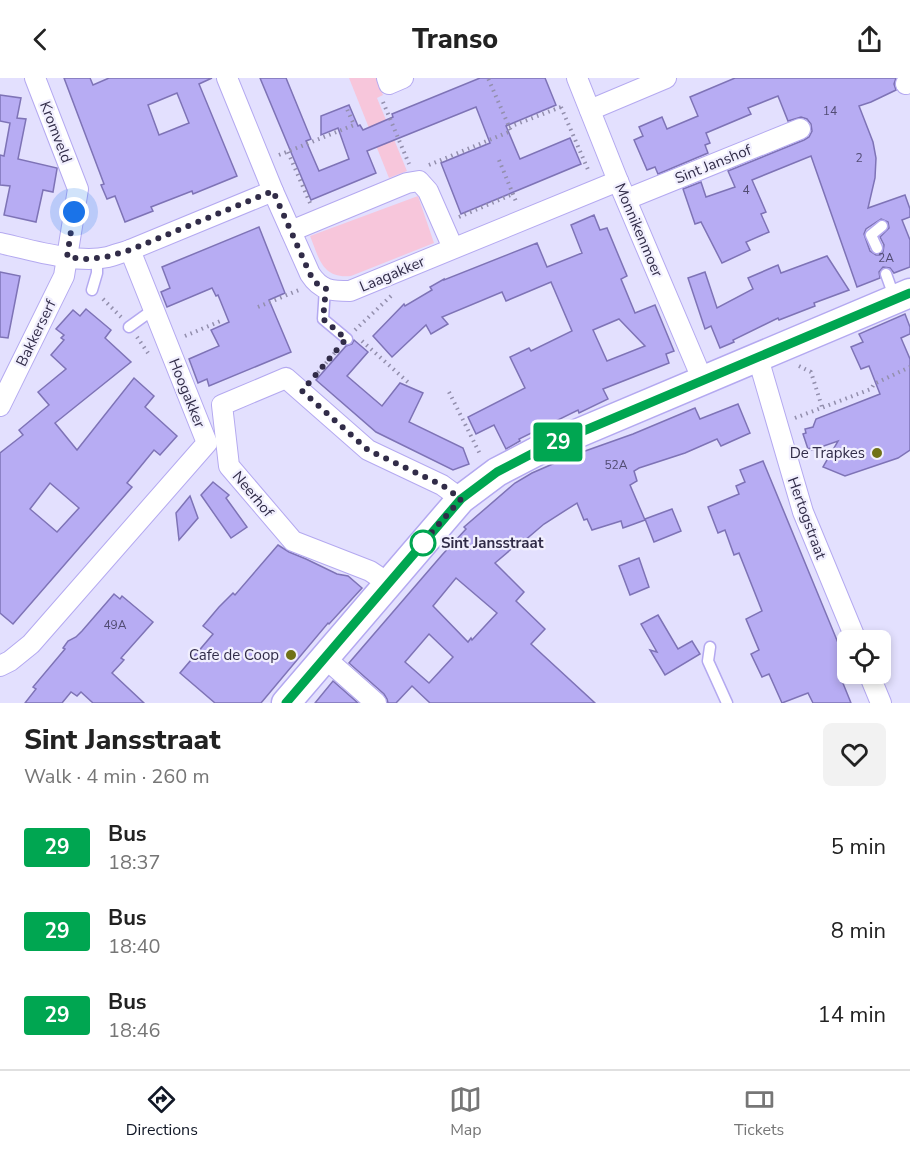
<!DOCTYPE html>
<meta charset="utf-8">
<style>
body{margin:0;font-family:"Nunito Sans",sans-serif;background:#f2f2f2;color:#222;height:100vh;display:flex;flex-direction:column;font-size:22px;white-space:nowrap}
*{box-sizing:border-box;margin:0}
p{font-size:20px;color:#767676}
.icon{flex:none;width:33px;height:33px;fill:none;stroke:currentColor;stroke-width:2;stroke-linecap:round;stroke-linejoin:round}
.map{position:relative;height:625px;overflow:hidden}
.drawer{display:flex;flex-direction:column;background:#fff;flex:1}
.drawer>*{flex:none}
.badge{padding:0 12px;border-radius:4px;font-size:21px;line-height:39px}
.tools{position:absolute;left:837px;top:552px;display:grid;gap:12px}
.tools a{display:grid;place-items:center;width:54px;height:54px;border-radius:9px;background:#fff;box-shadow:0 3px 9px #0003;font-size:30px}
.you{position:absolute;width:30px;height:30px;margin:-15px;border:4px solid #fff;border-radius:50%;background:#1a73e8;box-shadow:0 0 0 9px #1a73e833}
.map>.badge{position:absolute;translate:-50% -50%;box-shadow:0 0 0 3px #fff}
.round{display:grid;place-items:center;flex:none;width:63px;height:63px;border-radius:9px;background:#f2f2f2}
.headline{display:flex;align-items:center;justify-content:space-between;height:102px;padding:0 24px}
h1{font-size:28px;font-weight:800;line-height:45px}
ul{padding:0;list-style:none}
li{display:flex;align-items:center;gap:18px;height:84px;padding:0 24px}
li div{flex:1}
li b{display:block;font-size:22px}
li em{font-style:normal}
li .badge{min-width:66px;font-weight:700;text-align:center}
header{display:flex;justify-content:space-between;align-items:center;height:78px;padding:0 24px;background:#fff;font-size:27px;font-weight:800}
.dock{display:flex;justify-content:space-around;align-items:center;height:84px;border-top:2px solid #e0e0e0;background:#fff;font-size:16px;color:#767676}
.dock a{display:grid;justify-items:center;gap:3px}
.dock .selected{color:#111827}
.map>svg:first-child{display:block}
.green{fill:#f7c6db}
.building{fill:#b7acf3;stroke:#7e73b6;stroke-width:1.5;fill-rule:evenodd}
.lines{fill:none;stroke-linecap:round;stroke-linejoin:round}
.lane-casing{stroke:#b4a9f0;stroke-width:13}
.street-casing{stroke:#b4a9f0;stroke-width:22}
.secondary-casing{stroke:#b4a9f0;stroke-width:31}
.path{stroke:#938fad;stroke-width:4;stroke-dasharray:1.5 4.5;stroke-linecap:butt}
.lane{stroke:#fff;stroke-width:10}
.street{stroke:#fff;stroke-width:20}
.secondary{stroke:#fff;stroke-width:28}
.line-casing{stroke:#fff;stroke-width:14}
.line{stroke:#00a651;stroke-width:9}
.walk{stroke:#312c48;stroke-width:6;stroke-dasharray:0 10.8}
.poi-dot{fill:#707217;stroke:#f1effe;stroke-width:2}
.stop-dot{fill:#fff;stroke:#00a651;stroke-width:3}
.labels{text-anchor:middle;stroke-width:4.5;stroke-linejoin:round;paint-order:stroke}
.number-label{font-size:12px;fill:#524c73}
.street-label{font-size:15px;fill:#312c48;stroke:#f1effe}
.poi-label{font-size:15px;fill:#312c48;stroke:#f1effe;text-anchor:end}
.stop-label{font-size:15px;font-weight:bold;fill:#312c48;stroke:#f1effe;text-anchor:start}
</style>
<header><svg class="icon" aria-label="back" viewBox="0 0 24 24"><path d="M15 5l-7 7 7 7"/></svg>Transo<svg class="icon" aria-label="share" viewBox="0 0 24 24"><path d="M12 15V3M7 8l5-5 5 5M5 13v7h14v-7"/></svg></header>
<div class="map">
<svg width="910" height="625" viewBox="0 0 910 625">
<rect width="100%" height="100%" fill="#e3e0fe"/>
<!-- green -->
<g class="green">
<polygon points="349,0 376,0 383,17 377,20 407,93 389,100"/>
<path d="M418,118L434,165L351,198C322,201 319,180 310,158Z"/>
</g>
<!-- building -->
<g class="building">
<path d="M64,0H90L93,7L109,0H212L199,6L237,98L193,116L192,113L151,129L153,133L125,144L115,118L107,121L101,107L104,106ZM177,15L189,45L159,57L148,27Z"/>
<polygon points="260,0 286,0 311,61 306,63 319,93 349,81 338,50 321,57 321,38 349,27 358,48 360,47 363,52 393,39 392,36 480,0 545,0 556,27 506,48 520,81 570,60 581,86 461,136 441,85 490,65 476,29 367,73 376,95 311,122"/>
<path d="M735,0H896L894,6L896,12L871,24L859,28L873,64L876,80L875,100L868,130L905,117L910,131V139L902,142L910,162V189L894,195L890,190L883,189L879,194L880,200L857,209L811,78L752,102L766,134L761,136L769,154L746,164L750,172L722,185L701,144L695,146L683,111L701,104L706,119L735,109L728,93L804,62L809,59L812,53L811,46L807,41L801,39L788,43L778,18L748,30L751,36L706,55L710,65L705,67L708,75L658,96L655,89L647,92L634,62L643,58L639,49L662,39L667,51L698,38L690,19ZM881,141L888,144L889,150L880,159L884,167L883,174L880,177H876L870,173L864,156L866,151Z"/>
<polygon points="0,17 21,20 17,40 26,41 18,81 57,90 57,91 53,114 43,112 36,144 4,137 10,108 0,107 0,77 4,78 10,45 0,43"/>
<path d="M594,137L600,152L607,150L627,198L621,201L635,235L655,227L674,273L666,276L669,285L603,311L608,321L579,335L578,332L519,361L520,363L506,371L494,347L476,356L468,339L525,310L510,279L529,270L531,273L572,253L551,204L506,223L502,214L442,239L448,246L431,256L426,247L392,279L373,258L404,226L405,228L432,212L430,209L444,201V202L537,165L547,189L582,175L571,147ZM619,241L645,268L607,283L593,252Z"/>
<polygon points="259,149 285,215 269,222 291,274 209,308 207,301 198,305 189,281 219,268 211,252 229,244 218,217 216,218 212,210 167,229 161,214 170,210 162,189"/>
<polygon points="827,178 849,212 814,225 815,228 779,242 778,240 733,262 734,264 720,270 711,248 705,251 688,200 705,194 717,230 753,211 748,200 778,187 781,195"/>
<polygon points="0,194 20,198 8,260 0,259"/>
<path d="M86,231L111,252L105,260L131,284L55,345L77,372L134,300L154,318L145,329L177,358L160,377L154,372L127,405L132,409L13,546L0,535V375L23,357L19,352L49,327L38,314L66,291L51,277L64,262L61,260L64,257L56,251L73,232L80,238ZM50,405L79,430L57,454L30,431Z"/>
<polygon points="905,236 910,249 910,256 901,260 910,281 910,372 898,380 845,398 823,389 838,363 812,372 811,370 808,371 803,356 806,355 805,351 813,349 816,341 880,316 869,288 861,291 851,269 863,264 859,256"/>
<polygon points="354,262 368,274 347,298 382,328 400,305 423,315 409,344 463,370 469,386 453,392 376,354 316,302 346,268 352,266"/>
<path d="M738,326L750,355L721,368L717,361L685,375L639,390L634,393L637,403L630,407L645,442L623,450L621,443L592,452L587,441L584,442L577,425L544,446L524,463L523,461L495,485L524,514L516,523L545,551L531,566L595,625H430L412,608L396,625H388L387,621L384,616L349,585L442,477L466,451L464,449L515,405L532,395L571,378L633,356L695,330L700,341ZM456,500L497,535L472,562L471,560L468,564L433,528ZM429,556L453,579L429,605L405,584Z"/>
<polygon points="763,383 848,589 838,593 851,625 813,625 808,615 782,625 769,596 762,599 751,576 759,572 746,541 762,533 739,475 734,477 725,452 718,455 708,429 739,416 736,408 745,404 740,392"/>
<polygon points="213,404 229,417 226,420 247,449 231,460 201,417"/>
<polygon points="190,418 198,440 179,462 176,435"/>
<polygon points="672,431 681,453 654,464 645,441"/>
<polygon points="278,467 289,474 306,481 337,496 348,498 362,510 329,546 328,545 261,625 215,625 180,595 213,556 203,548 219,529 233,515 235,517"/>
<polygon points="639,480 649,509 630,517 619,488"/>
<polygon points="114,516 120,521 122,518 153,544 121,580 124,582 112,595 144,625 93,625 81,614 77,618 71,614 62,625 25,625 36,611 33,609 65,571 63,570 68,563 76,559 82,553"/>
<polygon points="658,537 678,571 692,563 700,576 665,597 650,572 657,574 641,546"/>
<polygon points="333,603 358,625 315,625"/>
</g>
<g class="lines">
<!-- lane casing -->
<g class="lane-casing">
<g id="lane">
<polyline points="877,170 871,157 882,148"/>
<polyline points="886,196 895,221"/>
<polyline points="325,210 323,241 347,261"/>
<polyline points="92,212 97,195 97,180"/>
<polyline points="129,249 154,231"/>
<polyline points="710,569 708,583 727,625"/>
</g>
</g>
<!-- street casing -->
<g class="street-casing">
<g id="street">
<path d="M227,0L273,113L310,196C321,213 332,213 350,213L618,103"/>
<polyline points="387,0 389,6 403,0"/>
<polyline points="577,0 618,103 703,303"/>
<polyline points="906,6 910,4"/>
<polyline points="590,32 666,0"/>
<polyline points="627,121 800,51"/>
<polyline points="291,153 407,105 419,103 428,113 453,170"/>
<path d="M0,165C31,172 77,186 108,179C115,177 123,174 130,172L207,365L31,566L10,583L0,588"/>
<polyline points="130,172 273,113"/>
<polyline points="758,280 803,434 856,562"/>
<polyline points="0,328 64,198 78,111 35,0"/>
<polyline points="388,505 370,493 293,463 229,388 222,327 286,300 368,372 442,407 461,421"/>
<polyline points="325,580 376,625"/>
<polyline points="869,596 881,625"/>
</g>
</g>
<!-- secondary casing -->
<g class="secondary-casing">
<polyline id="secondary" points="286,625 461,421 497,394 543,370 910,215"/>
</g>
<!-- path -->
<g class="path">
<polyline points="383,24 409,86"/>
<polyline points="561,29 589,94"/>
<polyline points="509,49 561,29"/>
<polyline points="288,74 310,125"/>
<polyline points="279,77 354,47 347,31"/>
<polyline points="499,82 517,126"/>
<polyline points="429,87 511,53 488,0"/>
<polyline points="459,139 513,116"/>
<polyline points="103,221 121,239"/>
<polyline points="258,229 299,212"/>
<polyline points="355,252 391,218"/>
<polyline points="185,258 223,242"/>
<polyline points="137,259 148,275"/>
<polyline points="362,263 411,307"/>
<polyline points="799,288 811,294 822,329"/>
<polyline points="314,299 338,271"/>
<polyline points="449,314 481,378"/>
<polyline points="795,340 871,311 874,306 910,289"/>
</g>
<!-- lane -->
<use href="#lane" class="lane"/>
<!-- street -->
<use href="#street" class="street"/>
<!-- secondary -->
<use href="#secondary" class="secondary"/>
</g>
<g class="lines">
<!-- line casing -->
<g class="line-casing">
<polyline id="line" points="286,625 461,421 497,394 543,370 910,215"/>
</g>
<!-- line -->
<use href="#line" class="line"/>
<!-- walk -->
<polyline class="walk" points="74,134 67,179 86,181 106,179 130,172 273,113 310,196 316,205 326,210 323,241 346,261 302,313 368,372 442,407 461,421 417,471 423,465"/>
</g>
<!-- markers -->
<g class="poi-dot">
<circle cx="877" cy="375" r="6"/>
<circle cx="291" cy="577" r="6"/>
</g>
<circle class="stop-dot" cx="423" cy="465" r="12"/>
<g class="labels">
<!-- number labels -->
<g class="number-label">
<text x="830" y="37">14</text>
<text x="859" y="84">2</text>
<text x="746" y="116">4</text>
<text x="886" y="184">2A</text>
<text x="616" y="391">52A</text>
<text x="115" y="551">49A</text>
</g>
<!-- street labels -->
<g class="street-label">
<text transform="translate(56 54) rotate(69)" y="5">Kromveld</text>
<text transform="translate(713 86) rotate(-22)" y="5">Sint Janshof</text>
<text transform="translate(639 152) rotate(67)" y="5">Monnikenmoer</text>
<text transform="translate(392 196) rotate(-23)" y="5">Laagakker</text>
<text transform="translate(36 255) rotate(-64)" y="5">Bakkerserf</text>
<text transform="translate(187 315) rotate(68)" y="5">Hoogakker</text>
<text transform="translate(253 416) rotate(50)" y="5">Neerhof</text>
<text transform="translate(807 440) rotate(70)" y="5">Hertogstraat</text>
</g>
<!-- poi labels -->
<g class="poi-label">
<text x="865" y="380">De Trapkes</text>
<text x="279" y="582">Cafe de Coop</text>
</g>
<!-- stop labels -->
<g class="stop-label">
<text x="441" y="470">Sint Jansstraat</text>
</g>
</g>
</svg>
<div class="tools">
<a><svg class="icon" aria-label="locate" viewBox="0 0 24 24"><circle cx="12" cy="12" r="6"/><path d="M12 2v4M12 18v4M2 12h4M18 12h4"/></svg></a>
</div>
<div class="you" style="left:74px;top:134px"></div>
<b class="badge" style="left:558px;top:364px;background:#00a651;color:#fff">29</b>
</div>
<section class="drawer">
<div class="headline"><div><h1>Sint Jansstraat</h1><p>Walk · 4 min · 260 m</p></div><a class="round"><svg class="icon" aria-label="heart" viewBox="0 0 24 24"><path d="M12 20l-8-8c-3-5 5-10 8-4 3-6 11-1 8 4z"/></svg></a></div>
<ul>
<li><span class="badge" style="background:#00a651;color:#fff">29</span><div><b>Bus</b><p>18:37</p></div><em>5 min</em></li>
<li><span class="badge" style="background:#00a651;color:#fff">29</span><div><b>Bus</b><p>18:40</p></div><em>8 min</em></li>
<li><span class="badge" style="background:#00a651;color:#fff">29</span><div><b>Bus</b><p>18:46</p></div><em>14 min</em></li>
</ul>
</section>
<nav class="dock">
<a class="selected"><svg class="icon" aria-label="directions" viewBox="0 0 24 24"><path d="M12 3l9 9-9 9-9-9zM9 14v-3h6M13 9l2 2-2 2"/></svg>Directions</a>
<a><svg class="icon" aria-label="map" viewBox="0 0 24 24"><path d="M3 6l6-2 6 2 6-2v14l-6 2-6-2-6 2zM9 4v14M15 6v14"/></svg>Map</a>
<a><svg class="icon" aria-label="tickets" viewBox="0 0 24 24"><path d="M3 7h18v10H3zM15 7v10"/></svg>Tickets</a>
</nav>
